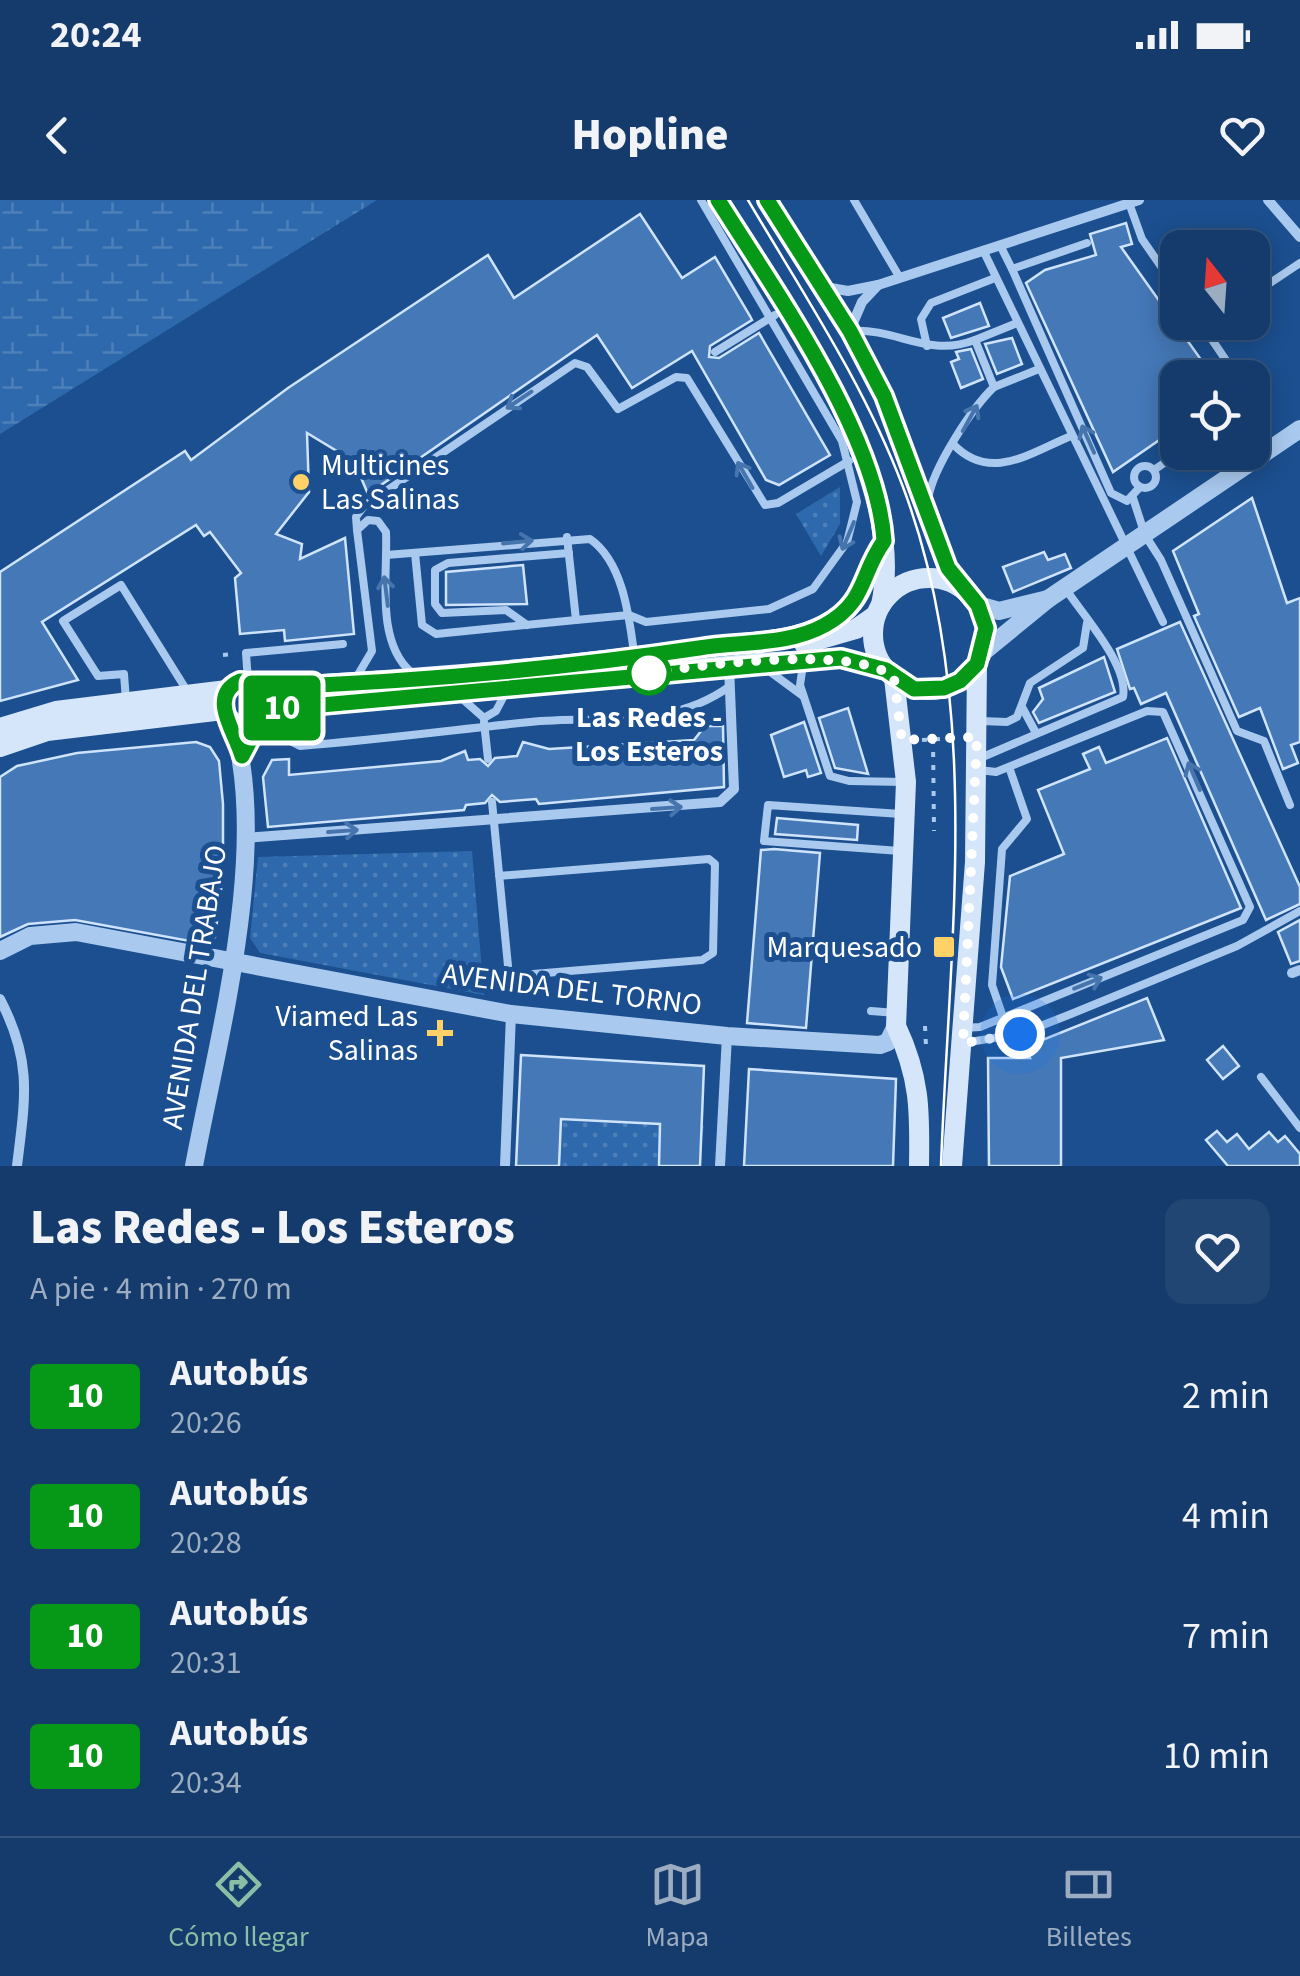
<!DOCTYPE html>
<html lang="es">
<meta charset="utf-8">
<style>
body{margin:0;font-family:"Source Sans 3",sans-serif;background:#214673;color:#f1f3f6;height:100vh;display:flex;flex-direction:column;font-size:38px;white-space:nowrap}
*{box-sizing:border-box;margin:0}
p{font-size:32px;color:#9dadc1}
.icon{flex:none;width:55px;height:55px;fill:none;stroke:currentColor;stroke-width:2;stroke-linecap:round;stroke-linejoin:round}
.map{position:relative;height:966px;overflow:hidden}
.sheet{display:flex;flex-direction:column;background:#143b6b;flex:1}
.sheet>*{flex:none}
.badge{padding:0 20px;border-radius:8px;font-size:35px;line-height:65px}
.needle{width:65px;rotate:343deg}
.controls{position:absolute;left:1160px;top:30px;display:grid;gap:20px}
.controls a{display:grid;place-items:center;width:110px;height:110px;border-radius:20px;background:#143b6b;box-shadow:0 5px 25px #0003,0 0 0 2px #33557e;font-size:50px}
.you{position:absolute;width:50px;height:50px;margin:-25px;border:8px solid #fff;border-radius:50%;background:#1a73e8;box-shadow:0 0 0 15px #1a73e833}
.map>.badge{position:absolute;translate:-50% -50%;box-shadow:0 0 0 5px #fff}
.round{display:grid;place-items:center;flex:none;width:105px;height:105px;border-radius:20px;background:#214673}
.head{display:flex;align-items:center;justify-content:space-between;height:170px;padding:0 30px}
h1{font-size:48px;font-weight:800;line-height:75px}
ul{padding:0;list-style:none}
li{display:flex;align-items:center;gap:30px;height:120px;padding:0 30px}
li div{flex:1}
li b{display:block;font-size:38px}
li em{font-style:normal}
li .badge{min-width:110px;font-weight:700;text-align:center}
.status{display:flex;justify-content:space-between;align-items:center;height:70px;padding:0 50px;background:#143b6b;direction:ltr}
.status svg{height:28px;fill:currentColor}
header{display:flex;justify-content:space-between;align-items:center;height:130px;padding:0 30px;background:#143b6b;font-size:45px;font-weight:800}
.tabs{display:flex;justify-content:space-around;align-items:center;height:140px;border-top:2px solid #33557e;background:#143b6b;font-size:28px;color:#9dadc1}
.tabs a{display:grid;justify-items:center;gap:5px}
.tabs .active{color:#8abfa5}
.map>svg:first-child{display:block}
.green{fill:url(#green-dots)}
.wetland{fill:url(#wetland-marsh)}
.building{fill:#4478b7;stroke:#cfe3fa;stroke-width:2.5}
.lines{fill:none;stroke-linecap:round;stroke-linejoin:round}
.path{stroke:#a9c9ee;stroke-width:4;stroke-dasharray:5 8;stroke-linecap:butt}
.service{stroke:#a9c9ee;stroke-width:8}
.minor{stroke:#a9c9ee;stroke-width:10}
.tertiary{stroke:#a9c9ee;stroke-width:18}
.secondary{stroke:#d6e6fa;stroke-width:20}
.tram{stroke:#fff;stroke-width:2.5}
.oneway{stroke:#4674ac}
.line-casing{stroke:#fff;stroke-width:22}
.line{stroke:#069817;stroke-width:15}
.walk{stroke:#fff;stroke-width:10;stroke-dasharray:0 18}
.poi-dot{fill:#ffd166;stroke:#1b4f8f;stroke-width:4}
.stop-dot{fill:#fff;stroke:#069817;stroke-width:5}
.labels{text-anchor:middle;stroke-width:10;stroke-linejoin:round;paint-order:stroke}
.poi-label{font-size:30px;fill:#fff;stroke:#1b4f8f;text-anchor:end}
.stop-label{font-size:30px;font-weight:bold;fill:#fff;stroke:#1b4f8f}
.street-label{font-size:30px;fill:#fff;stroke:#1b4f8f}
</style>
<div class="status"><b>20:24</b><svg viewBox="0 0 49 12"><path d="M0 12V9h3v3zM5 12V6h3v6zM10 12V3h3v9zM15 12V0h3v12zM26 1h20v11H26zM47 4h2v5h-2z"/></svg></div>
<header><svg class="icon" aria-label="back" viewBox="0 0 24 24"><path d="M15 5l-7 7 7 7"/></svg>Hopline<svg class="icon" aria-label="heart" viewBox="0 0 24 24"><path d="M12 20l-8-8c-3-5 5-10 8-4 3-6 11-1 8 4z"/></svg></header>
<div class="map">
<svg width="1300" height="966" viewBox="0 0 1300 966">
<defs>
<pattern id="green-dots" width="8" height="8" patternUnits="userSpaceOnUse" patternTransform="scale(2.5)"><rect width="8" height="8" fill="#2e69ad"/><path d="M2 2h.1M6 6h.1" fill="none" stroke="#4d80b9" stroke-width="1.8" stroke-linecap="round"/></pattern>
<pattern id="wetland-marsh" width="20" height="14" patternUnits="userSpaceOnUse" patternTransform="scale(2.5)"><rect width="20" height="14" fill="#2e69ad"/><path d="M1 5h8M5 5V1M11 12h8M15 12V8" fill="none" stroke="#4d80b9"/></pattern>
</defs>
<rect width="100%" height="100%" fill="#1b4f8f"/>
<!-- green -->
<g class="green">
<polygon points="840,287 840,324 821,356 796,314"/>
<polygon points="472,651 484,795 260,753 250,738 258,657"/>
<polygon points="517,916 704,926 700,951 660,950 659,966 559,966 517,944"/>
</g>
<!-- wetland -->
<polygon class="wetland" points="0,0 377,0 0,234"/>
<!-- building -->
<g class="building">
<polygon points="640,14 682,78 715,57 750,116 752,120 710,146 709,157 719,158 759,133 830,255 779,285 766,280 692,151 632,188 597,135 368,294 359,273 340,253 307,233 309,292 276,334 302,344 300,359 345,338 354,434 285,441 284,430 240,434 235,378 241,373 210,332 204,336 196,325 42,422 78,480 0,501 0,372 185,251 191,260 288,188 488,55 514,98"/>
<polygon points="1126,23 1132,44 1121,47 1214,178 1178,178 1178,227 1113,272 1026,83 1045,70 1096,55 1090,34"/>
<polygon points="980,103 989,126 951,138 943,118"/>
<polygon points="1012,138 1022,164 997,174 985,144"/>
<polygon points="971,149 983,179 961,188 951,162 959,159 956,152"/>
<polygon points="1252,298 1287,403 1300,398 1300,542 1291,545 1298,563 1283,569 1260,508 1239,517 1194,416 1199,414 1173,351"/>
<polygon points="1044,352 1048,360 1065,354 1071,368 1013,392 1003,367"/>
<polygon points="523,365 527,404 446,405 446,372"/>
<polygon points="1180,422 1300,687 1300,704 1266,720 1166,493 1141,504 1134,488 1130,489 1117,449"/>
<polygon points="1104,457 1115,492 1039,523 1033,512 1043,499 1039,488"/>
<polygon points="848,508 868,574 835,568 819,518"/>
<polygon points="804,522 821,573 808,577 806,570 784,577 771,535"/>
<polygon points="705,526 723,526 724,587 539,604 536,599 500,602 492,595 485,603 466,605 464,610 268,627 263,577 272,560 289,559 289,575 441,561 465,551 468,560 480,559 488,566 495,558 517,556 523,542 549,549 694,540"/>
<polygon points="1167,538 1241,708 1013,799 1001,767 1010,676 1064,654 1038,590 1090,569 1083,554 1099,547 1106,563"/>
<polygon points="196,542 210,547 219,561 223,604 223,674 215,737 206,744 75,720 28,724 0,737 0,577 17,566 77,553"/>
<polygon points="777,618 858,625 857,640 775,634"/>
<polygon points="774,649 820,653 806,828 747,823 761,650"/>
<polygon points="1300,720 1300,761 1291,764 1278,732"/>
<polygon points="1147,798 1164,840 1061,858 1061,966 989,966 988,858 1030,858 1025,847"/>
<polygon points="1223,846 1239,866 1223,879 1207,860"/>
<polygon points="521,855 704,866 700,966 659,966 660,924 561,919 559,966 516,966"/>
<polygon points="749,869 896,879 893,966 744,966"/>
<polygon points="1217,931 1227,942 1237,934 1249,949 1269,932 1278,942 1285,936 1300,954 1300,966 1228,966 1206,940"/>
</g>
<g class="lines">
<!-- path -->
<g class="path">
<polyline points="223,455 236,454"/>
<polyline points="933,539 934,631"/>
<polyline points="922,540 958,538"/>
<polyline points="925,826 926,846"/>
</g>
<!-- service -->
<g class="service">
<polyline points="854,0 900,78"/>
<polyline points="1129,3 1142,39 1178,91"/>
<polyline points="1000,45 1012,69 1087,43"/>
<polyline points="983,50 1163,422"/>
<polyline points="1012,69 1111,293 1127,301 1140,287"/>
<polyline points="1252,95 1300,63"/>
<polyline points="1200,122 1238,178"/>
<path d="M851,131C898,128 927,158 975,140L994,187C971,209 933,268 928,299"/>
<polyline points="975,140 1017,123"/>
<polyline points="927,146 921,119 931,103 995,78"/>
<polyline points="715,152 775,115"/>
<polyline points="994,187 1039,169"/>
<polyline points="1252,198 1252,203"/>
<path d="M953,244C990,283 1030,253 1071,236"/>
<circle cx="1145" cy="277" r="11"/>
<polyline points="1154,270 1180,252"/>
<polyline points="1133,298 1145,335 1161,360 1237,531 1264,541 1290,605"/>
<polyline points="357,330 356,317 364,306 575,163 587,167 618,209 676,177 687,178 765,305 778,303 849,261"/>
<polyline points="415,353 422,425 436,434 576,420 567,337"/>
<path d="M386,355L590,339C623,362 629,416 634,453"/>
<polyline points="576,420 629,415 646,422 769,409 813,389 847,342 857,302 842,241 701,0"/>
<polyline points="527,425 506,410 442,413 435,404 435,370 448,363 569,353"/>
<polyline points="803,465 800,485 830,576 849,581 904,582"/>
<polyline points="765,468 803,496"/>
<path d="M356,478L372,451L357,330L368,320L378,321L386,332C388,374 375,441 411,472"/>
<polyline points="248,481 246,453 343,444"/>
<polyline points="458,495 484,518"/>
<polyline points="126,501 124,474 98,476 63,421 121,385 189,494"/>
<polyline points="1022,507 1036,533"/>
<polyline points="484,518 496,511 506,492"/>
<polyline points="981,521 1007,522 1017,517 1030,483 1083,448 1087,423"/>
<polyline points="484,522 488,559"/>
<path d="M288,540L300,546C378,540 453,530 530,522C599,515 670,530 730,486"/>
<path d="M978,559L1123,497C1129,465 1082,414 1065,388"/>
<polyline points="492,602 509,776 702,760 713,753 715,664 709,659 499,676"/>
<polyline points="900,651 764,641 768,605 901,614"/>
<polyline points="871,811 896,813"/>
<polyline points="1003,817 992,785 1002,649 1027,619 1009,567"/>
<polyline points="964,828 980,827 1243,720 1250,707 1163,512 1147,511 996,572 979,570"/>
<polyline points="963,843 1020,834 1071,814 1237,746 1300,711"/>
<polyline points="1261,877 1300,928"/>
</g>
<!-- minor -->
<g class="minor">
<polyline points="1268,0 1300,37"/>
<polyline points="825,87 848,91 878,85 1139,0"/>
<polyline points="850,130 862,102 878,85"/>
<polyline points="245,638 720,602 734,589 729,466"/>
<polyline points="1292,773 1300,770"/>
<path d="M0,799C33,862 25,899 17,966"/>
<polyline points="505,966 511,814"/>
<polyline points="720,966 727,836"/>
</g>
<!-- tertiary -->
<g class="tertiary">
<polyline points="978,405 999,411 1048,399"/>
<polyline points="982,453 1048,399 1300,229"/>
<polyline points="242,556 258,522"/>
<polyline points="0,751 30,736 76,732 511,814 727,836 880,845 888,842 896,826"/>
<path d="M194,966C218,837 271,648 232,522"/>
</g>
<!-- secondary -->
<g class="secondary">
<path d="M718,0C784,104 909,278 881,405"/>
<polyline points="767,0 850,131 884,196 948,368 960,387"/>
<circle cx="929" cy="434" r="56"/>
<polyline points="804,444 856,429 876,415"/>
<path d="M894,478L906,582L896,826C920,877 920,910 919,966"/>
<circle cx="245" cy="503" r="22"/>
<path d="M262,488C408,479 555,469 699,448C749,440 803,445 844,412C868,393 867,364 884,341"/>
<polyline points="267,510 758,463 841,458 886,470"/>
<polyline points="0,528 56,511 227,490"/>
<polyline points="0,547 47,531 223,510"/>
<polyline points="952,966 975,662 977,464"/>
</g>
<!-- tram -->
<path class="tram" d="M748,0C804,95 864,184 903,287C984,502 949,742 941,966"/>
</g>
<!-- one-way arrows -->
<defs><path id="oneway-shaft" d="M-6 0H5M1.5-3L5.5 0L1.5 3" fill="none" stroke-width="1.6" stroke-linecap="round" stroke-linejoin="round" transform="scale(2.5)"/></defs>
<g class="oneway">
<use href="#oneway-shaft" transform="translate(519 200) rotate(146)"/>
<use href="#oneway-shaft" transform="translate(970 218) rotate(-61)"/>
<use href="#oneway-shaft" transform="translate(1088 239) rotate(-114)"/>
<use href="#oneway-shaft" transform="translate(745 275) rotate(-120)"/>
<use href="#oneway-shaft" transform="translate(848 336) rotate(113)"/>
<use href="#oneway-shaft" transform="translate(518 342) rotate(-6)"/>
<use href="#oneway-shaft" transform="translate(386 391) rotate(-97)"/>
<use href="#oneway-shaft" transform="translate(1194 576) rotate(-113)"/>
<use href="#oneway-shaft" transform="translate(667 608) rotate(-4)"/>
<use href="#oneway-shaft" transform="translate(343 631) rotate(-4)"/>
<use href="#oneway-shaft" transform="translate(1088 783) rotate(-22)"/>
</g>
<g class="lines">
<!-- line casing -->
<g class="line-casing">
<path id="line" d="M718,0C775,91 877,234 884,341C860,374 867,402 825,425C787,446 741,441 699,448C558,469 412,482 269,487C258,488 252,481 240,481C207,496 235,531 242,556L266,510L841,458L886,470L914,489L944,488L960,481L977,464L986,428L978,405L948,368L884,196L850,131L767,0"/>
</g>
<!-- line -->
<use href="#line" class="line"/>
<!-- walk -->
<path class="walk" d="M649,473C699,465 859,444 894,478L902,540L977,537L963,843L1020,834"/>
</g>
<!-- markers -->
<g class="poi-dot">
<circle cx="301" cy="282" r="10"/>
<rect x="932" y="735" width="24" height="24" rx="5"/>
<path d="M435 818h10v10h10v10h-10v10h-10v-10h-10v-10h10z"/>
</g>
<circle class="stop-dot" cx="649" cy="473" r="20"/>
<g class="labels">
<!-- poi labels -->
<g class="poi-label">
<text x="321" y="275" text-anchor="start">Multicines<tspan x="321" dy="34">Las Salinas</tspan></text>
<text x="922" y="757">Marquesado</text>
<text x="418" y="826">Viamed Las<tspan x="418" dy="34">Salinas</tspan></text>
</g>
<!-- stop labels -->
<g class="stop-label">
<text x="649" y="527">Las Redes -<tspan x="649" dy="34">Los Esteros</tspan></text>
</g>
<!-- street labels -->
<g class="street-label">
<text transform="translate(194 787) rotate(-81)" y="10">AVENIDA DEL TRABAJO</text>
<text transform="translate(572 789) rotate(7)" y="10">AVENIDA DEL TORNO</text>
</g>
</g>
</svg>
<div class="controls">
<a><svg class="needle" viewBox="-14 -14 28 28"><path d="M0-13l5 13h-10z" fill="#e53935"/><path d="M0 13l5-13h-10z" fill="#9dadc1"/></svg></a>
<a><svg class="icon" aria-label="locate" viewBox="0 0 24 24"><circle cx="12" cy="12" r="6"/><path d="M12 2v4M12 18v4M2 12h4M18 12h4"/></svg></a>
</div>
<div class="you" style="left:1020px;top:834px"></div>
<b class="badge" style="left:282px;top:508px;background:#069817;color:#fff">10</b>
</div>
<section class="sheet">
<div class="head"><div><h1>Las Redes - Los Esteros</h1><p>A pie · 4 min · 270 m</p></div><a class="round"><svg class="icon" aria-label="heart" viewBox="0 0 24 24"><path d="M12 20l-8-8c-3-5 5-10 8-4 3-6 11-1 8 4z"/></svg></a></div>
<ul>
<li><span class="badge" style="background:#069817;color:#fff">10</span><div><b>Autobús</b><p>20:26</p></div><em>2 min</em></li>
<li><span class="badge" style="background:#069817;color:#fff">10</span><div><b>Autobús</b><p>20:28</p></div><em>4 min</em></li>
<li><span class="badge" style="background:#069817;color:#fff">10</span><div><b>Autobús</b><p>20:31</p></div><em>7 min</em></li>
<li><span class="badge" style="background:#069817;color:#fff">10</span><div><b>Autobús</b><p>20:34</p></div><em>10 min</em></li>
</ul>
</section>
<nav class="tabs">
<a class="active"><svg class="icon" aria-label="directions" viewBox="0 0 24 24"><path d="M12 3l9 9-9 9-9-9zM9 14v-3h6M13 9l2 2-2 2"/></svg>Cómo llegar</a>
<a><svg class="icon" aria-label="map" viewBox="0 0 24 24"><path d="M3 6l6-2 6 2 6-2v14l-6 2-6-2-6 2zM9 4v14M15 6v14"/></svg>Mapa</a>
<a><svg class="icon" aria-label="tickets" viewBox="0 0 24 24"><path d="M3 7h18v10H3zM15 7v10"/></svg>Billetes</a>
</nav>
